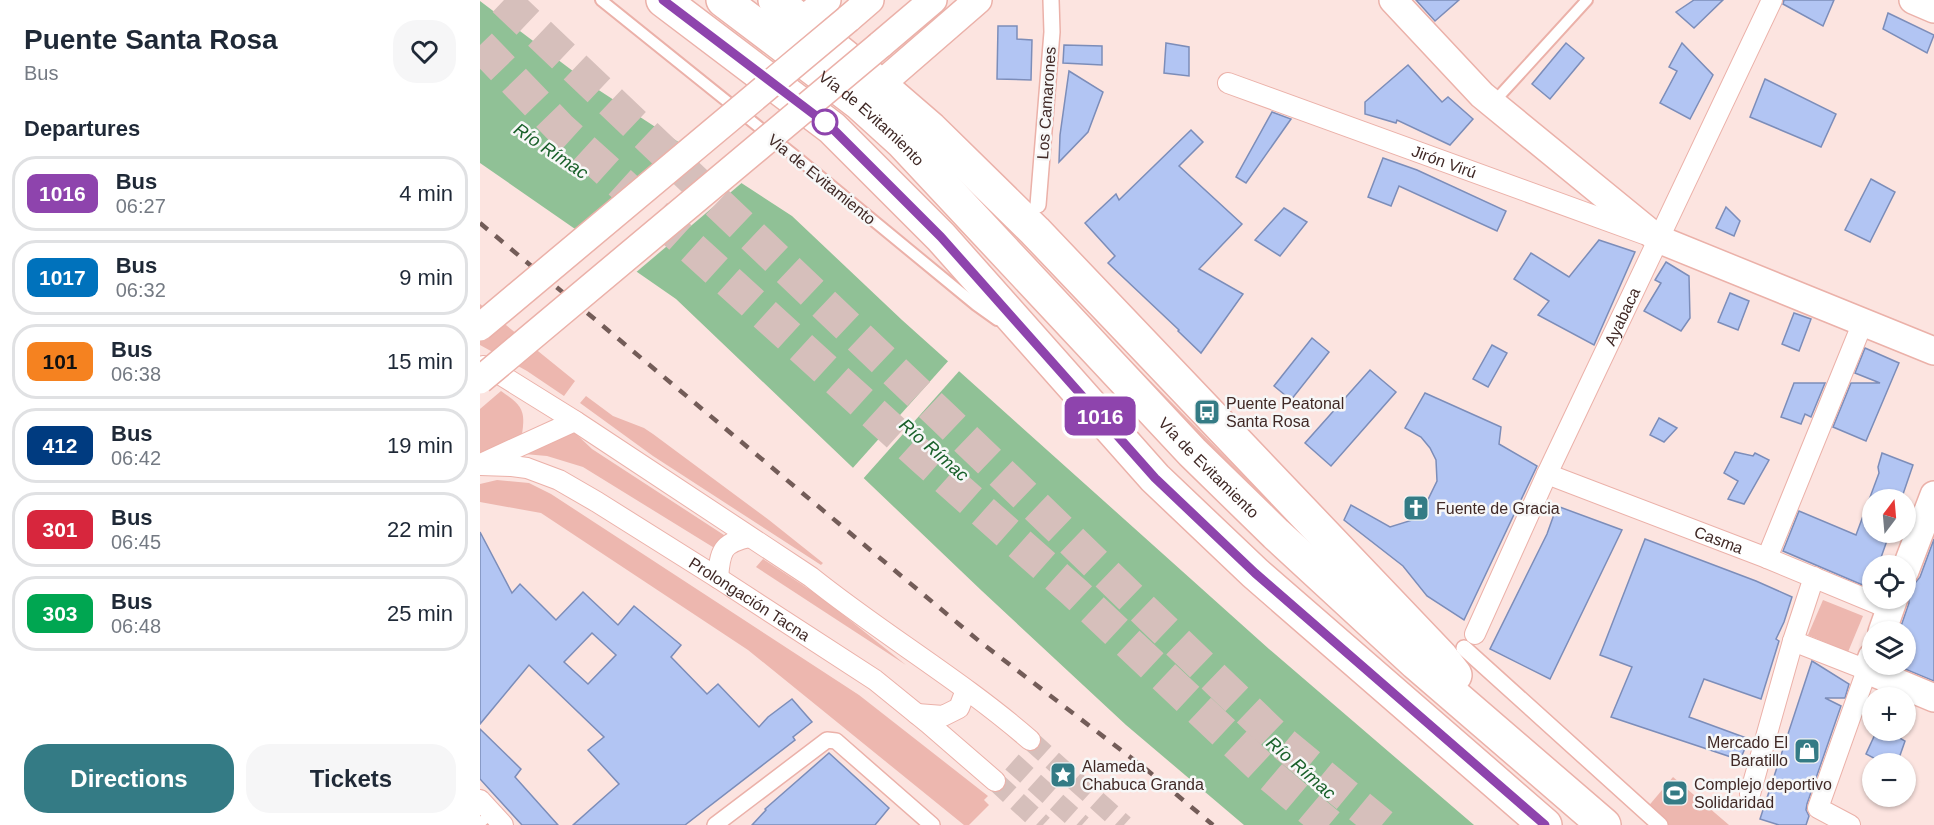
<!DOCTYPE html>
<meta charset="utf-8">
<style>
body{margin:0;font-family:Helvetica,sans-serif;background:#f6f6f7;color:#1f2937;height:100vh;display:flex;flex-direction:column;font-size:22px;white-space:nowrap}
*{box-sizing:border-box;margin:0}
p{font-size:20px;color:#747a83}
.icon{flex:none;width:33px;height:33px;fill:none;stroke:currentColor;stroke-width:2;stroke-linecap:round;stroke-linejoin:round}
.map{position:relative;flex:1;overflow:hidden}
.details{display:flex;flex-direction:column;background:#fff;width:480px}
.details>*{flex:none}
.badge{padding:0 12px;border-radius:9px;font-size:21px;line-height:39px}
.needle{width:39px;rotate:16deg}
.fabs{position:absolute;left:1382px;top:489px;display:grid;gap:12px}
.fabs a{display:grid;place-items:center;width:54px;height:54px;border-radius:50%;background:#fff;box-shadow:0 2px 4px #0004;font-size:30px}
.map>.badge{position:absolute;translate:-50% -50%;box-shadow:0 0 0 3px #fff}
h2{padding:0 24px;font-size:22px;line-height:54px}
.round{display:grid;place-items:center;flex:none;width:63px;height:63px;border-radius:24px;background:#f6f6f7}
.headline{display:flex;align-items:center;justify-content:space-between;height:102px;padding:0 24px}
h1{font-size:28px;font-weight:700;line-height:45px}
.cta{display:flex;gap:12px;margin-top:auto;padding:12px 24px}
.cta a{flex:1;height:69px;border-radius:24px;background:#347b85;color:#fff;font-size:24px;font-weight:700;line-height:69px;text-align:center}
.cta a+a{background:#f6f6f7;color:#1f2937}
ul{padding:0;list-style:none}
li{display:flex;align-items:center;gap:18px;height:75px;margin:0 12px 9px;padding:0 12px;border:3px solid #e0e1e3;border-radius:24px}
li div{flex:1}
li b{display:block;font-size:22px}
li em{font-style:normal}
li .badge{min-width:66px;font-weight:700;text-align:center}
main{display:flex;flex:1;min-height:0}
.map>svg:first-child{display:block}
.green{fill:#edb7af}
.water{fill:#90c196}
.pier{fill:#fce4e0}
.building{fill:#b2c5f3;stroke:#7c8db9;stroke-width:1.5;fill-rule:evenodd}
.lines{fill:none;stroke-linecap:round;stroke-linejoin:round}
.minor-tunnel{stroke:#d6bfbb;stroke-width:20;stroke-dasharray:20 10;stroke-linecap:butt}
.motorway-tunnel{stroke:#d6bfbb;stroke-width:33;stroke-dasharray:33 16;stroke-linecap:butt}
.service-casing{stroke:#ebb1a9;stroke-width:14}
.pedestrian-casing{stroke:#ebb1a9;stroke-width:18}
.minor-casing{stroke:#ebb1a9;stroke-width:22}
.secondary-casing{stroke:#ebb1a9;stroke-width:30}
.motorway-casing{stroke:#ebb1a9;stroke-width:36}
.service{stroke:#fff;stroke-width:10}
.pedestrian{stroke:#fff;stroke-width:15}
.minor{stroke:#fff;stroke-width:20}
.secondary{stroke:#fff;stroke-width:27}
.motorway{stroke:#fff;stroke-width:33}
.rail{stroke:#735c58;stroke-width:4.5;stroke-dasharray:10 10;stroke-linecap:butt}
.secondary-bridge-casing{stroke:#ebb1a9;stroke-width:30;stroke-linecap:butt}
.secondary-bridge{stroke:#fff;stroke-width:27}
.line-casing{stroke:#fff;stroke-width:14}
.line{stroke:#8e44ad;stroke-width:9}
.stop-dot{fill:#fff;stroke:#8e44ad;stroke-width:3}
.labels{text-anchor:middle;stroke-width:5;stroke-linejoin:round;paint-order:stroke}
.street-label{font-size:16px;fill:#402926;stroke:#f7f7f7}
.poi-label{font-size:16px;fill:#402926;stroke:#f7f7f7;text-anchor:start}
.water-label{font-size:18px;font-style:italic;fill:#19602a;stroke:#f7f7f7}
</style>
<main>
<section class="details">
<div class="headline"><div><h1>Puente Santa Rosa</h1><p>Bus</p></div><a class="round"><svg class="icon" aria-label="heart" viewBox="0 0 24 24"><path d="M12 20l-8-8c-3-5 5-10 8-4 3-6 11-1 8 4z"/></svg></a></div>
<h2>Departures</h2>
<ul>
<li><span class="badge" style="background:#8e44ad;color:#fff">1016</span><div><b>Bus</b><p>06:27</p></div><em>4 min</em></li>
<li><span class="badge" style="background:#0072bc;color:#fff">1017</span><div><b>Bus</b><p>06:32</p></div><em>9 min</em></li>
<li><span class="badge" style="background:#f58220;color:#111">101</span><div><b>Bus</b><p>06:38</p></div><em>15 min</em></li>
<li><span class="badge" style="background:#003b80;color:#fff">412</span><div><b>Bus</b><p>06:42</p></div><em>19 min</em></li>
<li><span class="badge" style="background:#d7263d;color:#fff">301</span><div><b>Bus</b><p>06:45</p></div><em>22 min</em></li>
<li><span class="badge" style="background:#00a651;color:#fff">303</span><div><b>Bus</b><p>06:48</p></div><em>25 min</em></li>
</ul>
<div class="cta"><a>Directions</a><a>Tickets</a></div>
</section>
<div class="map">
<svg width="1454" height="825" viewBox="0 0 1454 825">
<rect width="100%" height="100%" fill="#fce4e0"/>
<!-- green -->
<g class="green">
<polygon points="505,213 844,557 838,564"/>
<polygon points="0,304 95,381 84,396 47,371 0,345"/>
<path d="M21,391C41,405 46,409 42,434L36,439L0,453V409Z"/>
<polygon points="106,396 133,416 164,428 173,434 289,520 343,563 341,565 173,456 100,403"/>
<polygon points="95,433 112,449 247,537 236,549 103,467 67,456 44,454 84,435"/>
<polygon points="17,480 49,483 71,494 379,695 508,796 504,800 509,805 489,825 484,825 268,650 61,513 0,502 0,484"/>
<polygon points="283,559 341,597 426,665 276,567"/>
<polygon points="1343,600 1383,616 1368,652 1328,635"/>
<polygon points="1193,777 1249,825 1185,825 1166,809"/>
</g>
<!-- water -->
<polygon class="water" points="0,1 114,87 312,216 422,320 789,649 994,825 764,825 646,725 502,591 196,299 0,163"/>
<!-- pier -->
<g class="pier">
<polygon points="202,141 264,181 154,274 94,232"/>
<polygon points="470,359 481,369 382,480 371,470"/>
</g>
<!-- building -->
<g class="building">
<polygon points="936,0 979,0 955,21"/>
<polygon points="1214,0 1243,0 1214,28 1196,12"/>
<polygon points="1304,0 1354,0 1343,26 1303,4"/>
<polygon points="1408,13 1454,35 1447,53 1403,29"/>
<polygon points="518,26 537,26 537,39 552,40 551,80 517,79"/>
<polygon points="686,43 709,47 709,76 684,73"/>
<polygon points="1086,43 1104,58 1070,99 1052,84"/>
<polygon points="1202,43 1233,75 1210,119 1180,103 1197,71 1189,67"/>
<polygon points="584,45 622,46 622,65 583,63"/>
<polygon points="928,65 962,102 968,97 993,119 970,145 917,120 916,123 885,114 885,102"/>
<polygon points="589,71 623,92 608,132 579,162 580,135"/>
<polygon points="1285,79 1356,114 1341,147 1270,117"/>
<polygon points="792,112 811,119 766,183 756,177"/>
<polygon points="711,130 723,142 699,166 762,224 719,269 763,294 721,353 698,331 699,330 628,263 635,256 605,223 636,194 639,200"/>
<polygon points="903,158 937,170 1026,211 1017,231 919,186 911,206 888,197"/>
<polygon points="1391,179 1415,192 1390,242 1365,230"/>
<polygon points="1246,207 1260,221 1254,236 1236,228"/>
<polygon points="804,208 827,222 800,256 775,240"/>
<polygon points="1119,240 1155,252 1114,345 1058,315 1069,301 1034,279 1051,253 1089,277"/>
<polygon points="1186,262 1209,276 1210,318 1201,331 1164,311 1181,283 1175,280"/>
<polygon points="1250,293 1269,301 1258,330 1238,322"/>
<polygon points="1314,313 1331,319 1319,351 1302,344"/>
<polygon points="832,338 849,352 811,400 794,386"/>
<polygon points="1012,345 1027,353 1008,387 993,379"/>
<polygon points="1385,348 1419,363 1386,441 1353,427 1371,383 1400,383 1375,373"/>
<polygon points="890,370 916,392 851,466 825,443"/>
<polygon points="1314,383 1345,383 1331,417 1325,414 1321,424 1301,417"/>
<polygon points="945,393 1021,427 1019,444 1057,466 984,620 947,596 923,566 864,520 871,505 910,527 939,518 957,481 956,460 950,448 941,437 925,428"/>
<polygon points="1179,418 1197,428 1184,442 1170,435"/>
<polygon points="1255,452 1273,456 1275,453 1289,460 1264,504 1248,499 1258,481 1244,473"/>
<polygon points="1402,453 1433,465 1421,500 1392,500 1392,532 1410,532 1398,566 1392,566 1392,589 1303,551 1319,511 1376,535 1399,473 1398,467"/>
<polygon points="1077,506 1142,530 1070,679 1010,649 1067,534"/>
<path d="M0,532L32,593L40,584L76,620L103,592L138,625L154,606L201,645L191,657L227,694L238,684L279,727L288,717L312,699L332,722L313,737L315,740L205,825H93L139,784L108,750L124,737L49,665L0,724ZM112,633L136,655L108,684L84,662Z"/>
<polygon points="1165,539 1276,581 1312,597 1304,622 1296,639 1299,641 1281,699 1224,679 1209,717 1269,739 1260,760 1131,717 1152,667 1120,655"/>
<polygon points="1454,539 1454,681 1425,669 1425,632 1419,632 1429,603 1428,591 1430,585 1435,583 1440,577"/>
<polygon points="1332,661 1369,684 1365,698 1345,698 1361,706 1327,804 1326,810 1329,816 1326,825 1299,825 1280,819"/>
<polygon points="0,729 41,769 35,777 78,825 42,825 0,779"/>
<polygon points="1397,730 1406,730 1425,741 1417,764 1405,764 1386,754"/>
<polygon points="349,753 409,808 395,825 272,825 286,810 285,809"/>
</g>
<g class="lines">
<!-- minor-tunnel -->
<g class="minor-tunnel">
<polyline points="550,740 644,825"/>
<polyline points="532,762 602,825"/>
<polyline points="515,781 563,825"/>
</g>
<!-- motorway-tunnel -->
<g class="motorway-tunnel">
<polyline points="24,0 463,417 798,739 902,825"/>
<polyline points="0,45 80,128 444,459 594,592 786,772 849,825"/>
</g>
<!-- service casing -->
<g class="service-casing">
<g id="service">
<polyline points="121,0 315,156 496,305 517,320"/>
<polyline points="1012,104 1107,0"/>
<polyline points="0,823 12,813"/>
</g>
</g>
<!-- pedestrian casing -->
<g class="pedestrian-casing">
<g id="pedestrian">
<polyline points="558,205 572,32 571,0"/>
<polyline points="984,648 1180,825"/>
<polyline points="235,825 347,740 356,741 452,825"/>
</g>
</g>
<!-- minor casing -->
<g class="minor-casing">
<g id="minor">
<path id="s1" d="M748,83L1164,234"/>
<path d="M3,366L21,375L95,421L331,577C402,634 481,680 550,740"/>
<polyline points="5,462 95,421"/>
<path id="s2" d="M0,465L32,466L47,468L79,480L117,502L238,578L395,680L448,723L515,781"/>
<path id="s3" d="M1067,474L1287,558L1410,609"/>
<polyline points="1287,558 1383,322"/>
<path d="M238,578C240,551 242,543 269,537"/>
<path id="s4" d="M995,634L1067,474L1292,0"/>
<polyline points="1313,641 1387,670 1338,808 1370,825"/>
<polyline points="437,714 463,716 479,708 486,690"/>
<polyline points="1270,794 1313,641 1334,577"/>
<polyline points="0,800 23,825"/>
</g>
</g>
<!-- secondary casing -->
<g class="secondary-casing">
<g id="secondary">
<polyline points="913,0 1002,95 1178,239 1454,351"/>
<polyline points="1433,0 1454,9"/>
<polyline points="368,19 390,0"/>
<polyline points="321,22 347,0"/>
<polyline points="400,45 453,0"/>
<polyline points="400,85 498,0"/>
<polyline points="1425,571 1454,495"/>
<polyline points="1402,632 1414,598"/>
<polyline points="1392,657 1387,670 1454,698"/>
</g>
</g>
<!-- motorway casing -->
<g class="motorway-casing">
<g id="motorway">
<polyline points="183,0 352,128 461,237 675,478 775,573 1065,825"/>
<path id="s5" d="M243,0L379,103L422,142L712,452L796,534L936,663L1124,825"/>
<polyline points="295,0 400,85 451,129 555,231 961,657 975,675"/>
</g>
</g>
<!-- service -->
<use href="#service" class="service"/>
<!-- pedestrian -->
<use href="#pedestrian" class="pedestrian"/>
<!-- minor -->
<use href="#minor" class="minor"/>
<!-- secondary -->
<use href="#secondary" class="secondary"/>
<!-- motorway -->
<use href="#motorway" class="motorway"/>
<!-- rail -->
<polyline class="rail" points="0,223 499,641 667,770 733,825"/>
<!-- secondary-bridge casing -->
<g class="secondary-bridge-casing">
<g id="secondary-bridge">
<polyline points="0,327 368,19"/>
<polyline points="0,380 400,45"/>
</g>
</g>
<!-- secondary-bridge -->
<use href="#secondary-bridge" class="secondary-bridge"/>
</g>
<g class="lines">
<!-- line casing -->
<g class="line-casing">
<polyline id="line" points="183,0 352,128 461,237 675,478 775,573 1065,825"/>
</g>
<!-- line -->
<use href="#line" class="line"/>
</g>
<!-- icons -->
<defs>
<g id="bus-square" transform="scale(1.35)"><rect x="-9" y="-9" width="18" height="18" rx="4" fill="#347b85" stroke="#f7f7f7"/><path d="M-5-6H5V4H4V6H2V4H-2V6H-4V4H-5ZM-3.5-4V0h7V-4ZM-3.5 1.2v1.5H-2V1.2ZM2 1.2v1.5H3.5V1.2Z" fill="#fff"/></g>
<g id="church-square" transform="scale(1.35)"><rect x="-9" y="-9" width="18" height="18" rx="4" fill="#347b85" stroke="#f7f7f7"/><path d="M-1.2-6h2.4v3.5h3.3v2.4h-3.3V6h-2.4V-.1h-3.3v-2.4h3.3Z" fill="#fff"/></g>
<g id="shop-square" transform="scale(1.35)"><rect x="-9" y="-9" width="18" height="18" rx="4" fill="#347b85" stroke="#f7f7f7"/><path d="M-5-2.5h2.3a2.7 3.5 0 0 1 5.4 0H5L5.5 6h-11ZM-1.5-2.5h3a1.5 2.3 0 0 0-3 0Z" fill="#fff"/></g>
<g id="sight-square" transform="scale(1.35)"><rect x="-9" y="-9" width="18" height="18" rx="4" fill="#347b85" stroke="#f7f7f7"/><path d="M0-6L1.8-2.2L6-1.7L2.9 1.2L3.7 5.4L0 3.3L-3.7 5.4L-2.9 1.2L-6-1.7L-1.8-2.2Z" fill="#fff"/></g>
<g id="stadium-square" transform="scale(1.35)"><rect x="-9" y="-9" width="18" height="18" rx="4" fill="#347b85" stroke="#f7f7f7"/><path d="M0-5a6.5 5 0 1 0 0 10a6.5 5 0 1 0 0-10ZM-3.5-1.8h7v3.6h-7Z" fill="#fff"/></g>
</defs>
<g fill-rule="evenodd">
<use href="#bus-square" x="727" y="412"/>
<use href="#church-square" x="936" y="508"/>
<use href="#shop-square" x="1327" y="751"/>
<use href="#sight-square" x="583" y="775"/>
<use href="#stadium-square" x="1195" y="793"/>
</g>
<!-- markers -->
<circle class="stop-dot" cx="345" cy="122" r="12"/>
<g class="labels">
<!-- street labels -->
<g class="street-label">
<text transform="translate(566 103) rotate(-86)" y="6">Los Camarones</text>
<text dy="6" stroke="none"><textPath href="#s5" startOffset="190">Vía de Evitamiento</textPath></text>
<text dy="6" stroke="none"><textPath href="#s1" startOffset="230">Jirón Virú</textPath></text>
<text transform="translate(342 179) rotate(39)" y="6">Via de Evitamiento</text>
<text dy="6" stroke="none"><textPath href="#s4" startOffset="350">Ayabaca</textPath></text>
<text dy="6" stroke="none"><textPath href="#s5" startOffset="676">Vía de Evitamiento</textPath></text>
<text dy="6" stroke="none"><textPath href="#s3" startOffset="184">Casma</textPath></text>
<text dy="6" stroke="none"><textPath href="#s2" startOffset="306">Prolongación Tacna</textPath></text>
</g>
<!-- poi labels -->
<g class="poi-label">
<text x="746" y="409">Puente Peatonal<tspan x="746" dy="18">Santa Rosa</tspan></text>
<text x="956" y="514">Fuente de Gracia</text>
<text x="1308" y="748" text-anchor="end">Mercado El<tspan x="1308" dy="18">Baratillo</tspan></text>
<text x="602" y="772">Alameda<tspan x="602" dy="18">Chabuca Granda</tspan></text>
<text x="1214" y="790">Complejo deportivo<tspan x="1214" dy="18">Solidaridad</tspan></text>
</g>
<!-- water labels -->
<g class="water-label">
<text transform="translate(71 151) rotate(34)" y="6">Río Rímac</text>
<text transform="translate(454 450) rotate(41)" y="6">Río Rímac</text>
<text transform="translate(821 768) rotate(41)" y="6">Río Rímac</text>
</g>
</g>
</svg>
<div class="fabs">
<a><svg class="needle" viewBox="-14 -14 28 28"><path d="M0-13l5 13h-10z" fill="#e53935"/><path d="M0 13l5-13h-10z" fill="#747a83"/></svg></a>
<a><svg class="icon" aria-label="locate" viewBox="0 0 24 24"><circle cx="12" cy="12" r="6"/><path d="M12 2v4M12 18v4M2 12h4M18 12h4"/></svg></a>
<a><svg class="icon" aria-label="layers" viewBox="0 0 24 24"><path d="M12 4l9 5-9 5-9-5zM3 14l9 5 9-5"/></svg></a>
<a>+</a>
<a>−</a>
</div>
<b class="badge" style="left:620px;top:416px;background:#8e44ad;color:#fff">1016</b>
</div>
</main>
